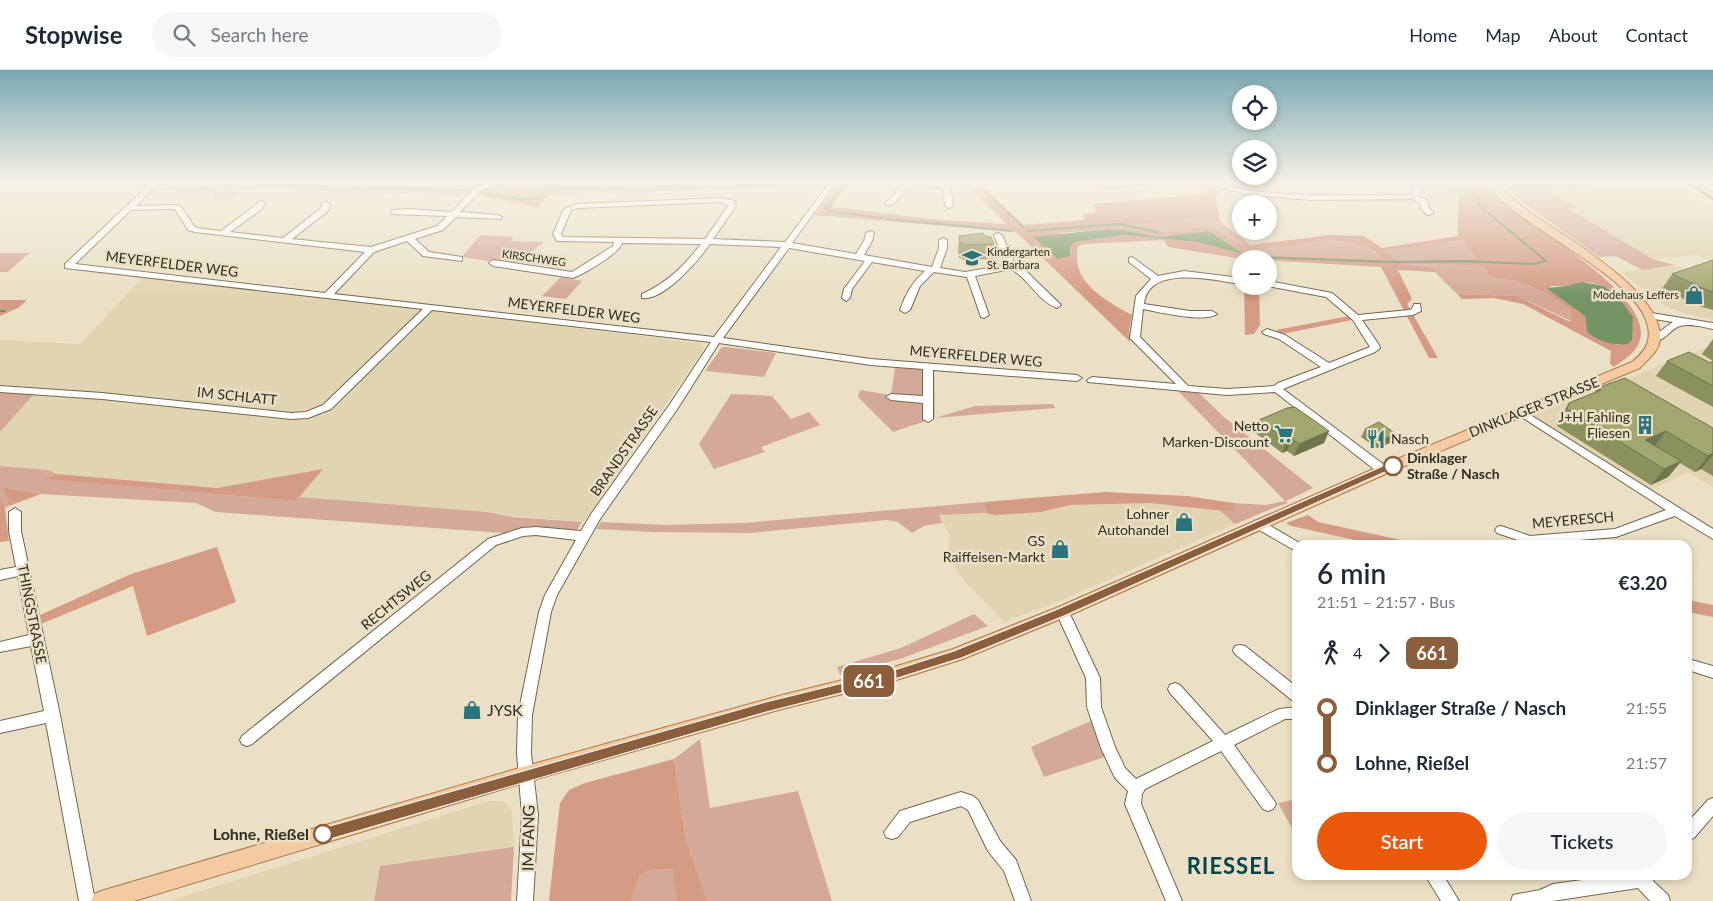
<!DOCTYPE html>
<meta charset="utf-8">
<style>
body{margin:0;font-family:Lato,sans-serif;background:#f6f6f7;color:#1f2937;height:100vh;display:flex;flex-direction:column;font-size:19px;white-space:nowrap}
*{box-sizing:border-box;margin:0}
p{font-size:16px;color:#747a83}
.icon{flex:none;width:28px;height:28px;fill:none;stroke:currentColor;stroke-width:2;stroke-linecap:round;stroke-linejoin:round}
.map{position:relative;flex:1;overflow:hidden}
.details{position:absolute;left:1292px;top:470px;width:400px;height:340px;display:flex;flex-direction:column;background:#fff;border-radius:15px;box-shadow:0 2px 8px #0003}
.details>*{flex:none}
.badge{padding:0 10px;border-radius:8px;font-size:18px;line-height:32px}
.buttons{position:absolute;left:1232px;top:15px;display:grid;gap:10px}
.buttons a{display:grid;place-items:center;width:45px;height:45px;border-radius:50%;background:#fff;box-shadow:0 2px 8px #0003;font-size:25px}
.map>.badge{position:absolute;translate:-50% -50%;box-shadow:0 0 0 2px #fff}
.legs{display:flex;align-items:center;gap:8px;height:55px;padding:0 25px;font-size:16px}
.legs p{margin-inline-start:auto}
.overview{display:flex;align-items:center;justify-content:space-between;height:85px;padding:0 25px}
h1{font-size:28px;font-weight:600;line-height:38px}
.cta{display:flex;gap:10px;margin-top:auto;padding:10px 25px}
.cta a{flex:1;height:58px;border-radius:30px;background:#ea580c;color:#fff;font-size:20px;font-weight:600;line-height:58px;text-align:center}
.cta a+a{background:#f6f6f7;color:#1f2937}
ul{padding:0 25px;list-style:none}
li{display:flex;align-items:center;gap:18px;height:55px;font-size:19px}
li i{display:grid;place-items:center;width:8px;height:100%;margin:0 6px;background:currentColor}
li i::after{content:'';width:12px;height:12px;margin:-6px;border:4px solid;border-radius:50%;background:#fff}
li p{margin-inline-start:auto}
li:first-child i{background:linear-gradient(#0000 50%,currentColor 0)}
li:last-child i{background:linear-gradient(currentColor 50%,#0000 0)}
header{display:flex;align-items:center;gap:30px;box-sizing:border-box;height:70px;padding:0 25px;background:#fff;border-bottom:1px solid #e0e1e3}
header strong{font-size:24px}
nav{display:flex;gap:28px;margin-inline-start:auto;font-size:18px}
.search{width:350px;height:45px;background:#f6f6f7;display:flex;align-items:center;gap:12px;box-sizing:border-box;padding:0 18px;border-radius:28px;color:#747a83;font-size:19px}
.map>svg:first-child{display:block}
.built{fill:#e1d4b2}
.green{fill:#d5a998}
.forest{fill:#d59b85;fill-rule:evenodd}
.water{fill:#759466}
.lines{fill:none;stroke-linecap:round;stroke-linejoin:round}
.stream{stroke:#759466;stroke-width:2}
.minor-casing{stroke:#70674f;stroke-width:2}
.major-casing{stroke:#aa7c4c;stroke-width:2}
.minor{fill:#fff;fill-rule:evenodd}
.major{fill:#f3caa1;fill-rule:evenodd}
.rail{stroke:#5b5547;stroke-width:2}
.wall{fill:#8b905f}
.shaded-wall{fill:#71754e}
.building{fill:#a2a76f;stroke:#71754e}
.line-1{fill:#8b5e3c;stroke:#fff}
.stop-1-dot{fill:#fff;stroke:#8b5e3c;stroke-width:2.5}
.labels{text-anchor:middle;stroke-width:5;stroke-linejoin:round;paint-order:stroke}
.far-poi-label{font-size:11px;fill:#312d23;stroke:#ebe0c5;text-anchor:start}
.far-street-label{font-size:11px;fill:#312d23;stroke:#ebe0c5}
.street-label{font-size:14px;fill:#312d23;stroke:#ebe0c5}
.poi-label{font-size:14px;fill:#312d23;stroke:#ebe0c5;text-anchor:end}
.stop-label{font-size:14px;font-weight:bold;fill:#312d23;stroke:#ebe0c5;text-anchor:start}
.near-poi-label{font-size:16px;fill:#312d23;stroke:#ebe0c5;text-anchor:start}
.near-stop-label{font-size:16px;font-weight:bold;fill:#312d23;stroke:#ebe0c5;text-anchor:end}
.near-street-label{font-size:16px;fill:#312d23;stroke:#ebe0c5}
.near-district-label{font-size:22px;font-weight:bold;letter-spacing:1px;fill:#03454c;stroke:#ebe0c5}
</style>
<header>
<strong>Stopwise</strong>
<div class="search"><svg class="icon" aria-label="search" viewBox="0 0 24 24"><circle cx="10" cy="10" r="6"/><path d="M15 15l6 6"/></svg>Search here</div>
<nav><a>Home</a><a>Map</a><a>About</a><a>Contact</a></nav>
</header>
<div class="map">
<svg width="1713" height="831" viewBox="0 0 1713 831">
<rect width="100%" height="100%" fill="#ebe0c5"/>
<!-- built -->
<g class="built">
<polygon points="1611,111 1623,111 1632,115 1668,111 1713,139 1713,192 1697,185 1653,189 1567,139 1576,137 1550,123"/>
<polygon points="1678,111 1713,111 1713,123 1711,124 1713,125 1713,136 1698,126 1703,126"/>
<polygon points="1674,195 1685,200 1713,198 1713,250 1683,243 1668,237 1654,228 1622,202"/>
<polygon points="143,207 355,231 699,273 704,279 584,452 300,427 322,399 217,418 57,404 48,400 0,396 0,362 34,324 0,323 0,270 80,274"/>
<polygon points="1713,275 1713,417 1688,402 1649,421 1533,345"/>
<polygon points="1149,433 1219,440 1235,454 1053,534 1004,552 965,512 948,487 950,465 938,445 1041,442 1070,435"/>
<polygon points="489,731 503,731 512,740 514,777 380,796 374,831 169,831"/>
</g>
<!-- green -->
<g class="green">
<polygon points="224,111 281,111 278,113 258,113 251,119 242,119 233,127 216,130 212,122"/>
<polygon points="1500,111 1611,111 1551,123 1577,137 1568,139 1653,189 1674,195 1643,200 1615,186 1599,187 1517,128"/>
<path d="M1215,146V149L1249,175C1233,173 1222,158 1203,156L1164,162L1131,155Z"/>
<polygon points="480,165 513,167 511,171 544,172 514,195 462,187"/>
<path d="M1331,170C1355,173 1366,174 1385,190L1255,185L1256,181L1267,179Z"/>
<polygon points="1463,170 1477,190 1397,191 1383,181"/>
<polygon points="0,183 29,183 8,202 0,202"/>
<path d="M1400,194L1467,195L1485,197L1489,207C1524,210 1543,220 1571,240V251L1517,226L1458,224L1432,197Z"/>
<polygon points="561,207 582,211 566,229 542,226"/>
<polygon points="722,277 726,277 776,283 764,307 705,301"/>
<polygon points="895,297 934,299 935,348 975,336 1053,334 1055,338 935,348 893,362 858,327 860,320 891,325"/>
<path d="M1178,321L1199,323L1224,347L1313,418L1286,431L1288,433C1269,439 1253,447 1235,454L1219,440L1234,442V433L1266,435L1285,431Z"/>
<polygon points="0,323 34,324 0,362"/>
<polygon points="731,324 772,326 791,349 809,342 820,355 761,377 765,382 714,399 699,374"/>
<polygon points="0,396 48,400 57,404 46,409 296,431 300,427 486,442 513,447 582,452 572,468 216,442 196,433 41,424 3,417 9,436 5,438 0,424"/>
<polygon points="984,432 986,443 939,445 942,453 924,456 912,463 898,452 887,450 750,463 653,462 596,459 601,452 666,455 743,453"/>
<polygon points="974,544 988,556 900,589 840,605 837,597 901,578"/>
<polygon points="1093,650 1105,687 1044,707 1031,677"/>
<polygon points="700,669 710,738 798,721 832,831 707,831 685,767 674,689"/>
<polygon points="1297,729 1298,729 1297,767 1278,733"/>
<polygon points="514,777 511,831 374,831 380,796"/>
<polygon points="674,799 677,831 631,831 639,807 650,800"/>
</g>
<!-- forest -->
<g class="forest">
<path d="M509,111H546L543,113L548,122L587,119L575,111C586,111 594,117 606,117L708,111H829L826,115L549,125L538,137L476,125L251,119L258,113L456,118L483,117Z"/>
<path d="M840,111H850L832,137L940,150L1006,154L967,115L956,114L962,111H990L979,112L1023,155L1085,150L1082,144L1097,142L1091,134L1205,124L1210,111H1222L1224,118L1216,127L1220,152L1250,175L1330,165L1364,166L1382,178L1458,166V124L1416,111H1480C1507,147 1668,226 1637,277C1631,286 1622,291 1614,297L1610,294L1611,281L1523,234L1494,228L1462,229L1435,202L1398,200L1412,229L1407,234L1438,288H1429L1381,197L1243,189L1168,177L1164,170L1084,174L1078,176C1070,212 1105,230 1132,245L1129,260L1130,272L1016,162L815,145ZM1214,146L1215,149L1248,175C1233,173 1222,158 1203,156L1164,162L1133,155ZM1108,159L1124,160L1151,166L1162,167L1209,162L1243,183L1197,172L1124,165L1075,172L1071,175V185L1062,187L1060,163ZM1331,170C1352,173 1370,174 1384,190L1255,185L1257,181L1267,179ZM1463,170L1477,190L1397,191L1384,181ZM1401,194L1467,195L1485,197L1489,207C1524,210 1543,220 1571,240V251H1568L1517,226L1458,224L1432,197ZM1588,212L1604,216L1622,232L1620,275C1608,273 1597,270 1587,262L1585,246L1550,221V216H1567Z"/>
<polygon points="157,114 219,115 212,122 151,120"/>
<polygon points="1244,216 1259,216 1260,255 1254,264 1245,265"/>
<polygon points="0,230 27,230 18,238 0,246"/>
<polygon points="1349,246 1352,250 1282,264 1276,260"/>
<polygon points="323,399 296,431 44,409 57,404 217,418"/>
<polygon points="3,417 41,424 9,436"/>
<polygon points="1105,422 1187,426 1234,433 1234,442 1149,433 1070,435 1041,442 995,445 986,443 984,432"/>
<polygon points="0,424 5,438 9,471 0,472"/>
<polygon points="1308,445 1318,452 1424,475 1378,475 1291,456 1286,453"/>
<polygon points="217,477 236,532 147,566 133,516 41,554 40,545 131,504"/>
<polygon points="1688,530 1713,535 1713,547 1688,542"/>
<polygon points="674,689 685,767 707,831 677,831 673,799 650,800 639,807 631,831 549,831 560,733 569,720 585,713"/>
</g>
<!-- water -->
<g class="water">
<polygon points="546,111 575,111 588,119 544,122 540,116"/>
<polygon points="1108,159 1124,160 1151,166 1162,167 1209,161 1244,184 1197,172 1124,165 1075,172 1071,175 1070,186 1058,189 1033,167"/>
<path d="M1582,212L1604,216L1622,232L1633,247L1632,270L1628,274C1613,276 1599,272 1587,262L1585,246L1550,221L1547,218L1567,216Z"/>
</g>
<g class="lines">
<!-- stream -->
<g class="stream">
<polyline points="838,113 843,116 827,139 828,141 881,148"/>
<polyline points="256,115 465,120 525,130 536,128 546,122"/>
<polyline points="980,116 1023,157"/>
<polyline points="183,117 213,117"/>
<polyline points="588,119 673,116 688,118 824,112"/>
<polyline points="887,149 1012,161"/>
<polyline points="1027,161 1120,154 1157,162"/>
<polyline points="1244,184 1260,187 1393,192 1463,191 1534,194 1546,191 1481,137 1468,116"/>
<polyline points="0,241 5,241"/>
</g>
<!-- minor casing -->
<g class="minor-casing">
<g id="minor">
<path d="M153,111H161L136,136L180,135L194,156L197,158L221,161L261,131L265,133L262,139L230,162L283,168L321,138L323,132H326L330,134L328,141L292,169L371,177L437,156L447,146L391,144V140L407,139L452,142C471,122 476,111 505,111V113L483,119L460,142L498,145L502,147L501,149L456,147L443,160L415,169L429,182L462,187V191L423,186L407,171L374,182L334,224L714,267L781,177L710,174C698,191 664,231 642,228V224C667,213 684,196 701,174L622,173C620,183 584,204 573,208L493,196L489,193L493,190L572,202L613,176L614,172L557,171L553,164L564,139L577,134L723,128L734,131L736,136L713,169L785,172L831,111H837L792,173L856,184L864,171L866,163L870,161L874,163L872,171L864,185L932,197L939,178V170L943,168L947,170V178L940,198L965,202L1006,195L994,165L998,163L1002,165L1015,194L1024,199L1061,235L1057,238C1038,231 1028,208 1011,199L975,206L989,245L984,248L981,247L967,207L934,202L920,216L910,240L905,243L900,240C905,225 913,211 925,201L872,192L852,219L850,228L846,231L842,228L844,219L865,191L789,178L723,268L871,289L1077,305L1082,308L1077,311L933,300V349L928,352L923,349V333L891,330L886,327L891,324L923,326V299L871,295L719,273L678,338L600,449L557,525L551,542L532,645L531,683L538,745L533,831H517L522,745L517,683L518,645L539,542L545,525L576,470L536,465L523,466L496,475L252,674L247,676L242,674L240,670L242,666L488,469L522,458L536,457L581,461L591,444L670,334L711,272L432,240L331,339L308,348L291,349L102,329L0,322V316L102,323L291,343L306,342L323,335L423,239L65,198V194ZM722,132L728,136L705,169L563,167L561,164L571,140L578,138ZM175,139L188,160L195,162L365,182L325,223L75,194L131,140Z"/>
<polygon points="903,111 910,111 899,129 892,135 886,135 885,133 893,126"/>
<polygon points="912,111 926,111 950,114 953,136 949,138 945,136 943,118 915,113"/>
<polygon points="1132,111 1157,111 1153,113 1106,117 1102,115 1106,113"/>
<path d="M1192,111C1212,108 1233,119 1253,121C1306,127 1359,125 1412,125L1414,120L1407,111H1414L1422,120L1418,126L1427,130L1429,138L1434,143L1427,145L1421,139L1420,133L1413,129L1310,130L1251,125Z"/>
<polygon points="1690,111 1699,111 1713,116 1713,121"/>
<path d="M1132,187L1158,206L1184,201L1241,208V214C1214,210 1148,194 1144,234L1190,241H1212L1217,244C1205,253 1158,242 1143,239L1140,267L1188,316L1227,319L1274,316L1278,313L1321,297L1279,269L1264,264L1262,262L1267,259L1285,265L1329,293L1370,277L1353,250L1326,227L1268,216L1269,211L1332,223L1358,245L1409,240L1412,239L1414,234H1420L1421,241L1413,245L1362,250L1379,275L1380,278L1375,282L1283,319L1387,397L1389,400L1387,403H1379L1275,322L1227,325L1088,312L1087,310L1092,307L1176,314L1130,268L1136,226L1151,209L1129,192V188Z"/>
<path d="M1651,243L1713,253V259C1703,257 1690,253 1680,256C1670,259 1664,273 1652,271V267L1673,252L1648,248V244Z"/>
<polygon points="1521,339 1713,459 1713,469 1675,446 1616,467 1530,474 1497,463 1495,460 1497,457 1501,456 1530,466 1615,459 1666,440 1517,344 1516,342"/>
<polygon points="15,438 21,442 21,461 60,645 95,831 79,831 46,653 0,663 0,651 44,641 31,576 0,582 0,572 29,565 18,506 0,510 0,500 16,497 9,461 9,442"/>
<polygon points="1258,450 1262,451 1303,475 1298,475 1298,481 1294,480 1254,457 1252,454 1254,451"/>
<polygon points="1062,537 1067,538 1100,608 1101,637 1115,677 1125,698 1136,709 1213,671 1170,623 1168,619 1170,615 1175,613 1180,615 1225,665 1279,639 1298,637 1298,649 1285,649 1234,675 1273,729 1276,734 1273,739 1268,741 1263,739 1221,681 1145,719 1142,724 1141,734 1182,831 1166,831 1125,734 1128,721 1115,708 1101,678 1087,637 1086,608 1056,542 1057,538"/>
<polygon points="1240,575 1245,576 1298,618 1298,633 1293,631 1235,584 1233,580 1235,576"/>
<polygon points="1688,589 1713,596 1713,608 1688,600"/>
<polygon points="961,722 973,726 978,730 1000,771 1016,790 1031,831 1015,831 1004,801 988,781 968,740 961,736 910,752 898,767 892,769 886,767 884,762 900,741"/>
<polygon points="1713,728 1713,746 1694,768 1688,770 1688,752 1708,730"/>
<polygon points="1425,805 1443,805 1459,831 1441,831"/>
<polygon points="1619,805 1656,805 1653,811 1668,825 1670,831 1650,831 1638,818 1552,831 1511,831 1513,825 1540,820 1553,814"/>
</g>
</g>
<!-- major casing -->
<g class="major-casing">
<path id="major" d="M1485,111H1494C1505,123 1518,133 1531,143C1566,168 1664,222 1660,270C1659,281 1647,290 1640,298L1388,403L1068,546L963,589L887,613L782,639L526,712L134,831H91L94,824L101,821L526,696L782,625L887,599L953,579L1056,538L1378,397L1632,292C1638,287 1646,280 1648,271C1661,212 1509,157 1485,111Z"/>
</g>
<!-- minor -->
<use href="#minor" class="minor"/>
<!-- major -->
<use href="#major" class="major"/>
<!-- rail -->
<polyline class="rail" points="1685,111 1713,129"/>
</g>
<!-- wall -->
<g class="wall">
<polygon points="959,166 985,166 994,174 993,189 963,190 962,188 959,188 958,181"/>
<polygon points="1713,190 1713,240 1685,232 1686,230 1662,219 1672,204"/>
<polygon points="1713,269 1713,337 1656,306 1667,291 1710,293 1713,291 1702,284"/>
<polygon points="1597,318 1713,358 1713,406 1701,399 1695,402 1680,393 1668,407 1651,415 1557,356 1559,349 1569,333 1594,323"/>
<polygon points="1259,350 1329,361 1324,373 1294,386 1287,381 1282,383 1254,362"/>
<polygon points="1365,359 1392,372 1377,378 1361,367"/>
</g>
<!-- shaded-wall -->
<g class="shaded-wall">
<polygon points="1329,361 1324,373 1294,386 1299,374"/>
<polygon points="1666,361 1654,377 1645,370"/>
<polygon points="1396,364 1392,372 1377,378 1381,370"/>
<polygon points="1292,369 1287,381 1282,383 1287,371"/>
<polygon points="1713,383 1713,385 1701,399 1695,402 1708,386"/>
<polygon points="1681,391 1668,407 1651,415 1664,399"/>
</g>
<!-- building -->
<g class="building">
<polygon points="983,163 985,166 991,167 994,174 964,175 963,173 960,173 959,166"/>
<polygon points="1713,190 1713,222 1696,216 1698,216 1672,204"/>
<polygon points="1689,282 1710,293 1713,291 1713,316 1667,291"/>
<polygon points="1625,308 1713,358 1713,383 1708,386 1666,361 1645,370 1681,391 1664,399 1567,339 1569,333 1601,320 1597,318"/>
<polygon points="1295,337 1329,361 1299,374 1292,369 1287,371 1259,350 1287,338"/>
<polygon points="1379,352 1396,364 1381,370 1365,359"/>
</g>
<!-- sky -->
<linearGradient id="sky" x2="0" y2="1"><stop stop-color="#7aa7b4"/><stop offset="0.49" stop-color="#f6f1e5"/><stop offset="1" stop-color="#f6f1e5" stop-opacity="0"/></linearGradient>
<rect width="1713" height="227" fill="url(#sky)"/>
<!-- line-1 -->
<polygon class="line-1" points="1390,393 1396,393 1398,396 1066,545 961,588 888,611 766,642 323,771 318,769 316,764 318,760 323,758 766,632 888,602 954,581 1058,539"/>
<!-- icons -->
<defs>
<g id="school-bare" transform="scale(1.5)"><path d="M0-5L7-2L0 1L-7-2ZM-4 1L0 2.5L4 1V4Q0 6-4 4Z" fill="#2b747c" stroke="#ebe0c5" stroke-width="2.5" paint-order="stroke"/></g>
<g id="shop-bare" transform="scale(1.5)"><path d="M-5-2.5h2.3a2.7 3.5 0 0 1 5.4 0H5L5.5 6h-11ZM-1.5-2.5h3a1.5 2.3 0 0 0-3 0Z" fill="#2b747c" stroke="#ebe0c5" stroke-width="2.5" paint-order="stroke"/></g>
<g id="building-bare" transform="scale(1.5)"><path d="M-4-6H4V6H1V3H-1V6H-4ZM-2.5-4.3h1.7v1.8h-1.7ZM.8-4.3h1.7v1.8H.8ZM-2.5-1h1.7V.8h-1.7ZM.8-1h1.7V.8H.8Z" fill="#2b747c" stroke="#ebe0c5" stroke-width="2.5" paint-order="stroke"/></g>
<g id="supermarket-bare" transform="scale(1.5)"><path d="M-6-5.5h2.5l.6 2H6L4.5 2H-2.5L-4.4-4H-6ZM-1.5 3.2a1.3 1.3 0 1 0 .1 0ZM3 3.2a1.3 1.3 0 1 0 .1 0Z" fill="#2b747c" stroke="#ebe0c5" stroke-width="2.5" paint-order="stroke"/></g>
<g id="restaurant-bare" transform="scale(1.5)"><path d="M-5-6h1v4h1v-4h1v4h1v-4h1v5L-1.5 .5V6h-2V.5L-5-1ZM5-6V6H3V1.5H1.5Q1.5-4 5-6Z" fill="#2b747c" stroke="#ebe0c5" stroke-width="2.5" paint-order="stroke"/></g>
</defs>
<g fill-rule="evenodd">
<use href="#school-bare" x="972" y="188"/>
<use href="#shop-bare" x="1694" y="225"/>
<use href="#building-bare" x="1645" y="355"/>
<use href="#supermarket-bare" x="1284" y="364"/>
<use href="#restaurant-bare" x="1376" y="369"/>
<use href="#shop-bare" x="1184" y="452"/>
<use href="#shop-bare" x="1060" y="479"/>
<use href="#shop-bare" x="472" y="640"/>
</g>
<!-- markers -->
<g class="stop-1-dot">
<circle cx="1393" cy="396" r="9"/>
<circle cx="323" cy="764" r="9"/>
</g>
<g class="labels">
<!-- far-poi labels -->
<g class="far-poi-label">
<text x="987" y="186">Kindergarten<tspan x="987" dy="13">St. Barbara</tspan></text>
<text x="1679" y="229" text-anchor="end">Modehaus Leffers</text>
</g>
<!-- far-street labels -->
<g class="far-street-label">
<text transform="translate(534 188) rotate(8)" y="4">KIRSCHWEG</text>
</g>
<!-- street labels -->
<g class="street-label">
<text transform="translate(172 194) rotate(7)" y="5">MEYERFELDER WEG</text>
<text transform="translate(574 240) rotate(7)" y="5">MEYERFELDER WEG</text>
<text transform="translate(976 286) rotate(5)" y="5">MEYERFELDER WEG</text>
<text transform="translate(237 326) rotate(6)" y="5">IM SCHLATT</text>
<text transform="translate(1534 337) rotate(-22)" y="5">DINKLAGER STRASSE</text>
<text transform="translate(624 381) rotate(-55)" y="5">BRANDSTRASSE</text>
<text transform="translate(1573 450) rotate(-5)" y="5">MEYERESCH</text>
<text transform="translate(396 530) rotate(-39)" y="5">RECHTSWEG</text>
<text transform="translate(32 544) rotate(79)" y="5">THINGSTRASSE</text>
</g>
<!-- poi labels -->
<g class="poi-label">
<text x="1630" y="352">J+H Fahling<tspan x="1630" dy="16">Fliesen</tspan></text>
<text x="1269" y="361">Netto<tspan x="1269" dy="16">Marken-Discount</tspan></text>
<text x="1391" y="374" text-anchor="start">Nasch</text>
<text x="1169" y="449">Lohner<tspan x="1169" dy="16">Autohandel</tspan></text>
<text x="1045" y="476">GS<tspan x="1045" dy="16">Raiffeisen-Markt</tspan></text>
</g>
<!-- stop labels -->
<g class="stop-label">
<text x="1407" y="393">Dinklager<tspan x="1407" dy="16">Straße / Nasch</tspan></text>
</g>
<!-- near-poi labels -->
<g class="near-poi-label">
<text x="487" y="646">JYSK</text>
</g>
<!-- near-stop labels -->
<g class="near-stop-label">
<text x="309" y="770">Lohne, Rießel</text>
</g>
<!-- near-street labels -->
<g class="near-street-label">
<text transform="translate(528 768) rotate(-89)" y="6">IM FANG</text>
</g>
<!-- near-district labels -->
<g class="near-district-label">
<text x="1231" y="804">RIESSEL</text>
</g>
</g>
</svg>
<div class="buttons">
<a><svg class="icon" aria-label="locate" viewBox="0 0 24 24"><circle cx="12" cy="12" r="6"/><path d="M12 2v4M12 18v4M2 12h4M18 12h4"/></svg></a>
<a><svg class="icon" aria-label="layers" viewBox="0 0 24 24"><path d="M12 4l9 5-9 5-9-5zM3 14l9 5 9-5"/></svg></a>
<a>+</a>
<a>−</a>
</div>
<b class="badge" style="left:869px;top:611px;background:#8b5e3c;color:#fff">661</b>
<section class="details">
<div class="overview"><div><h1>6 min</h1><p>21:51 – 21:57 · Bus</p></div><b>€3.20</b></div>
<div class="legs"><svg class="icon" aria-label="walk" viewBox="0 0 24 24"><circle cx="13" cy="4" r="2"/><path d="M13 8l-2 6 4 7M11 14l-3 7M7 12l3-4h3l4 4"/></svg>4<svg class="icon" aria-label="forward" viewBox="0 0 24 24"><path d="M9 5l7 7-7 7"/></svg><b class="badge" style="background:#8b5e3c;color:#fff">661</b></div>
<ul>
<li><i style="color:#8b5e3c"></i><b>Dinklager Straße / Nasch</b><p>21:55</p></li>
<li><i style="color:#8b5e3c"></i><b>Lohne, Rießel</b><p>21:57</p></li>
</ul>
<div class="cta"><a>Start</a><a>Tickets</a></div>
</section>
</div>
